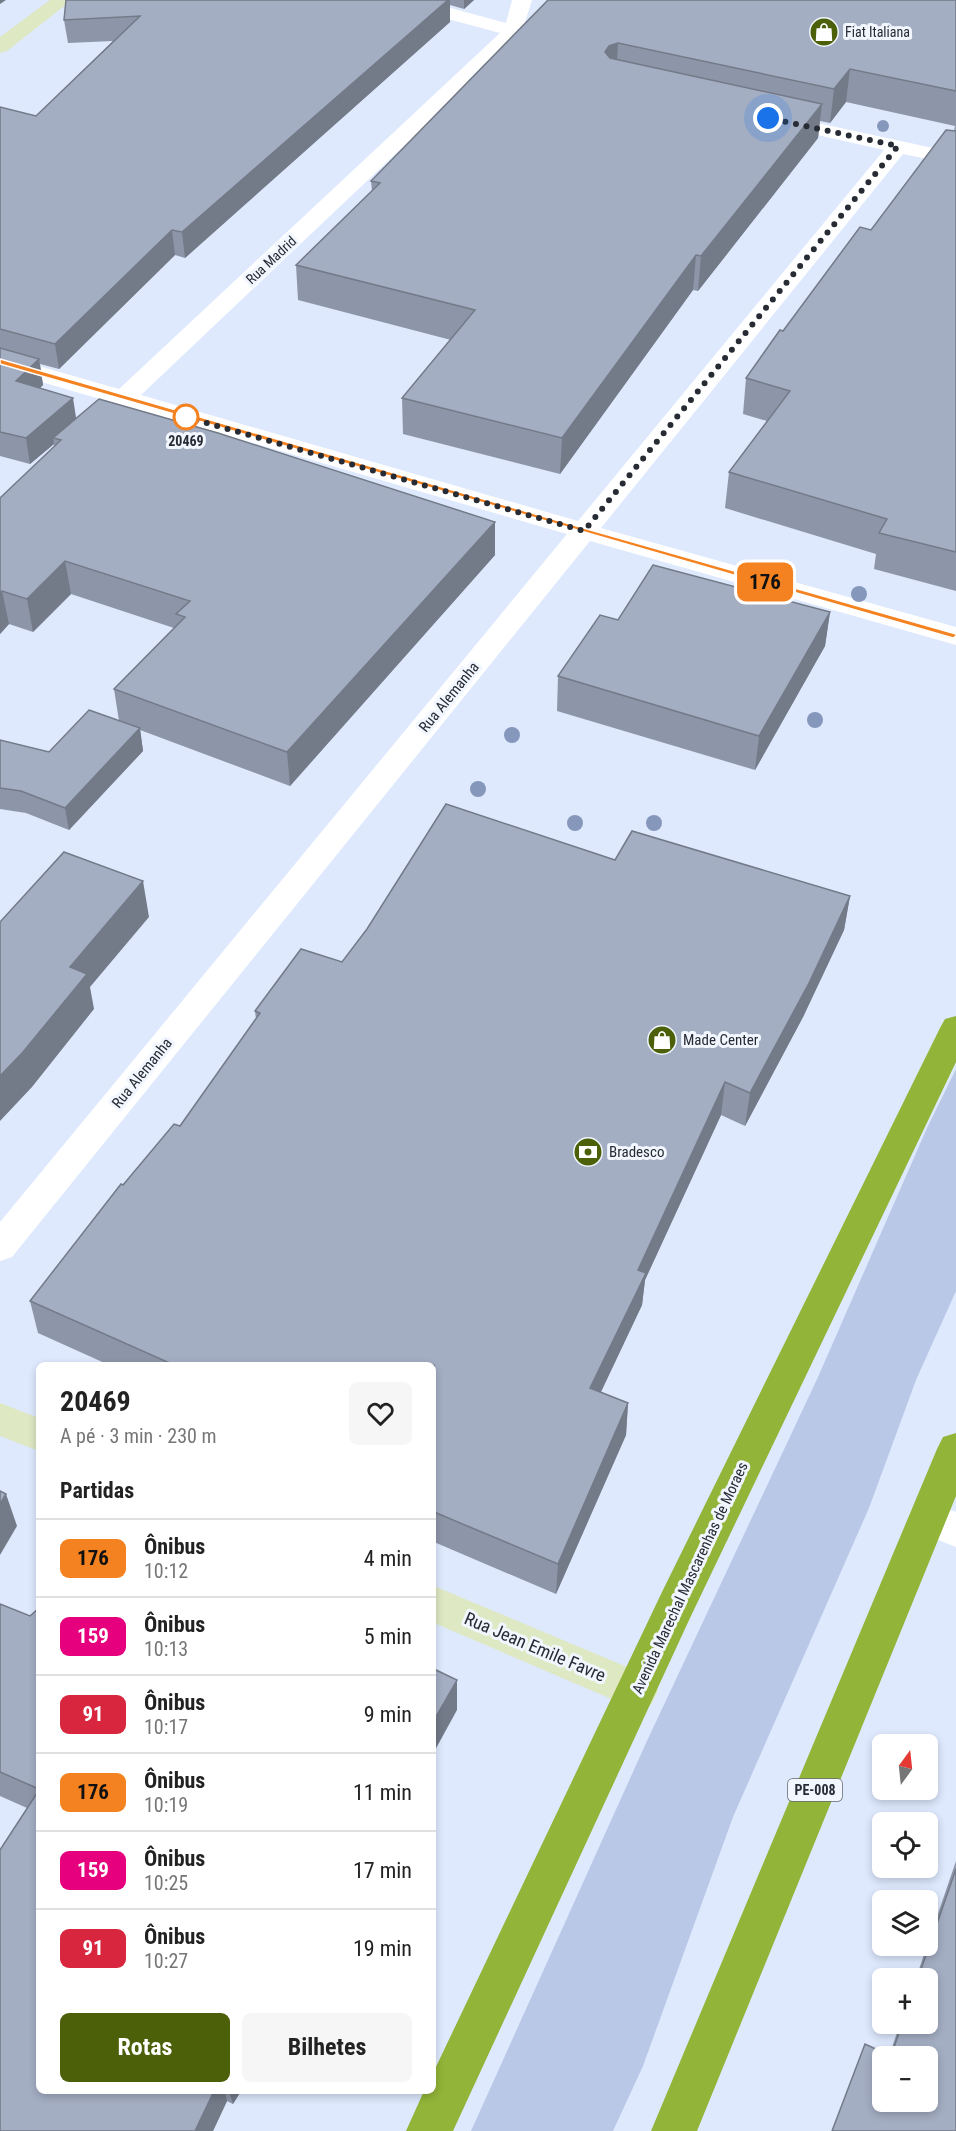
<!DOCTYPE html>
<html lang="pt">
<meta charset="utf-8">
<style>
body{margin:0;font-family:"Roboto Condensed",sans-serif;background:#f6f6f6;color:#222;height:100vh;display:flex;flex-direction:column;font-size:22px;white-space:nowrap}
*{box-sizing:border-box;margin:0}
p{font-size:20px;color:#767676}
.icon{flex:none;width:33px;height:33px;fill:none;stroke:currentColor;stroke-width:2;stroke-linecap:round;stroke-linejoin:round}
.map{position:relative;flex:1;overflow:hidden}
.side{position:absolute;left:36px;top:1362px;width:400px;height:732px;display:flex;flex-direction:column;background:#fff;border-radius:9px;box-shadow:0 3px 9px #0003}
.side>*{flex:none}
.badge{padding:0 12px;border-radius:9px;font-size:21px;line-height:39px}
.needle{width:39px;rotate:15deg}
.fabs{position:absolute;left:872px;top:1734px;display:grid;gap:12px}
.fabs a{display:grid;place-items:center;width:66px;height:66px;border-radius:9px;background:#fff;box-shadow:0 3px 9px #0003;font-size:30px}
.you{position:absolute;width:30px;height:30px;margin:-15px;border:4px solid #fff;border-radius:50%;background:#1a73e8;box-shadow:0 0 0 9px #1a73e833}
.map>.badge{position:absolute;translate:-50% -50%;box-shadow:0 0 0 3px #fff}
h2{padding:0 24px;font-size:22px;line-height:54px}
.round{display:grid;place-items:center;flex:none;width:63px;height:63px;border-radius:9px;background:#f6f6f6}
.summary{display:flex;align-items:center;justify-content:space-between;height:102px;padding:0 24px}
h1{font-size:28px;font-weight:700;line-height:45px}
.cta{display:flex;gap:12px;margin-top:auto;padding:12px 24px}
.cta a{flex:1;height:69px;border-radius:9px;background:#4b6009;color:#fff;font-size:24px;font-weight:700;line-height:69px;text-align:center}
.cta a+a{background:#f6f6f6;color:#222}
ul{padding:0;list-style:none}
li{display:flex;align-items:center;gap:18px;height:78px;padding:0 24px;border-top:2px solid #e0e0e0}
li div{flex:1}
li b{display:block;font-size:22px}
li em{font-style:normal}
li .badge{min-width:66px;font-weight:700;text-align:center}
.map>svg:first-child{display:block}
.green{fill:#bac8e7}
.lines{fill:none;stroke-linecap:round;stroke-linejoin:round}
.street{fill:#fff;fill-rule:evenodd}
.secondary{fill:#dee8c3;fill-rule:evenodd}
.highway{fill:#92b438;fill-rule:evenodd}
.tree{fill:#8697bc}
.wall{fill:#8d96a8}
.shaded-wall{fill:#737a88}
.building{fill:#a4aec3;stroke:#737a88;stroke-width:1.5}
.line{fill:#f58220;stroke:#fff;stroke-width:1.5}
.walk{stroke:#272b33;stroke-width:6;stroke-dasharray:0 10.8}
.stop-dot{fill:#fff;stroke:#f58220;stroke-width:3}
.labels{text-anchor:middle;stroke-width:6;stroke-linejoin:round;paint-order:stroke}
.far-poi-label{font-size:14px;fill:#272b33;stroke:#f1f6ff;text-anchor:start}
.far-street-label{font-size:14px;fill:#272b33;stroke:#f1f6ff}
.far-stop-label{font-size:14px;font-weight:bold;fill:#272b33;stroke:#f1f6ff}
.shield{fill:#f1f6ff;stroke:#646870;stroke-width:1.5}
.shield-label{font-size:14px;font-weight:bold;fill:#272b33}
.street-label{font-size:15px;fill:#272b33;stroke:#f1f6ff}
.poi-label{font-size:15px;fill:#272b33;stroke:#f1f6ff;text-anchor:start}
.near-street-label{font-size:18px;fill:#272b33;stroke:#f1f6ff}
</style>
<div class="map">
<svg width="956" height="2131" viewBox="0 0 956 2131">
<rect width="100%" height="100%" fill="#dee9fe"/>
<!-- green -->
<polygon class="green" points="956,1069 956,1291 916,1380 869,1508 733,1817 643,2066 613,2131 471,2131 646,1743 818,1377 927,1128"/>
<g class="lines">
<!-- street -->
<g class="street">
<path d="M389,0H421L506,23L512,0H532L521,35L141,395L578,521L884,150L769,124L766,120L769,116L776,114L956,153V165L903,154L601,528L956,627V645L590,541L12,1257L0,1261V1222L567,534L129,407C119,416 114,419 101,416L98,411L107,401L0,370V355L119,389L500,33L392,4Z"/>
<polygon points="927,1501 956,1512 956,1547 913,1530 908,1518 913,1506"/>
</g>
<!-- secondary -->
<g class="secondary">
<polygon points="50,0 72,0 7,51 0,53 0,37"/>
<polygon points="0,1403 39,1418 39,1451 0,1436"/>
<polygon points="434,1586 651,1677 658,1691 651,1705 637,1710 434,1623"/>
</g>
<!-- highway -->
<g class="highway">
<polygon points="956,1016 956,1062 690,1618 453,2131 406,2131 424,2091 434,2091 434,2071 662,1592 940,1028 945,1019"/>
<polygon points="956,1433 956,1496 697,2131 651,2131 937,1449 943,1437"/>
</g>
</g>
<!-- trees -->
<g class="tree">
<circle cx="883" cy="126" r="6"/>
<circle cx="859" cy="594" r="8"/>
<circle cx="815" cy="720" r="8"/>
<circle cx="512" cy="735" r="8"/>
<circle cx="478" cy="789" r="8"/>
<circle cx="575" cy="823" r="8"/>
<circle cx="654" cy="823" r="8"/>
</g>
<!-- wall -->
<g class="wall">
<polygon points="66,0 474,0 464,9 450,5 450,22 185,258 175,255 59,369 40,364 43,385 40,388 76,418 495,555 290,786 140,730 143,751 69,830 26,813 0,809 0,740 49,752 119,721 114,689 174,628 71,594 33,632 9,624 0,634 0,498 54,447 54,444 30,464 0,456 0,107 36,116 113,41 68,43 64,20"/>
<polygon points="548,0 956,0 956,591 874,569 876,554 725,508 729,472 767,421 743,414 746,378 783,331 871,230 954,131 955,126 846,102 830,123 820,121 818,138 698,291 693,290 560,474 403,434 402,398 451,340 298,300 296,265 372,191 371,181"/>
<polygon points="830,612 825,646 755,770 557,711 558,676 618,620"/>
<polygon points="615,860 850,896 844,930 803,1017 745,1126 721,1115 645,1280 642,1305 601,1392 628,1403 626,1435 556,1594 434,1542 434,1365 109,1365 38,1333 30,1301 123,1185 180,1126 256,1019 255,1011 342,962"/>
<polygon points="0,1604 30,1616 39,1608 39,2091 241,2091 233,2104 227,2101 213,2131 0,2131 0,1850 27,1808 0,1796"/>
<polygon points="956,1861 956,2131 889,2056 900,2024 927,2024 927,1978 916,1978"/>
</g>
<!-- shaded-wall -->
<g class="shaded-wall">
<polygon points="0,0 6,0 0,4"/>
<polygon points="448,0 450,0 450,22 185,258 182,232"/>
<polygon points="464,0 474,0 464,9"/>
<polygon points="618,43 616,77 605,52 609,46"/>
<polygon points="850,69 846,102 830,123 834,89"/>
<polygon points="822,104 818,138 698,291 701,256"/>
<polygon points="172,230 175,255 59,369 55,344"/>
<polygon points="696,255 693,290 560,474 562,438"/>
<polygon points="39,359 43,385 20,407 16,381"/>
<polygon points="73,398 77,424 53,438 54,444 30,464 26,438"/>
<polygon points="495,522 495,555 290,786 287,752"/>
<polygon points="65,561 71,594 33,632 27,599"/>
<polygon points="2,591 9,624 0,634 0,593"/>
<polygon points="830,612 825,646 755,770 759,736"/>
<polygon points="140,728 143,751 69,830 65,808"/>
<polygon points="143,881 149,917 90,987 94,1009 32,1087 0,1121 0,1076 70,967"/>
<polygon points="850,896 844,930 803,1017 745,1126 750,1093"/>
<polygon points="725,1082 721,1115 645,1280 642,1305 588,1419 590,1388 638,1270"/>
<polygon points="628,1403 626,1435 556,1594 558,1564"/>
<polygon points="6,1494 17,1526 0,1555 0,1504"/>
<polygon points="457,1680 457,1710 434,1752 434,1720"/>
<polygon points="214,2091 225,2091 227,2101 213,2131 195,2131"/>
<polygon points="229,2091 241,2091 233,2104"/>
</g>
<!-- building -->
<g class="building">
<polygon points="66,0 448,0 182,232 172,230 55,344 0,329 0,107 36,116 140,16 64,20"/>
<polygon points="548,0 956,0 956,91 850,69 834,89 618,43 609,46 605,52 610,58 822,104 701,256 696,255 562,438 402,398 475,310 296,265 380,183 371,181"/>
<polygon points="946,130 956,131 956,552 879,533 887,519 729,472 790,391 746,378 780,330 783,331 860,227 871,230"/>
<polygon points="0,348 39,359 16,381 73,398 26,438 0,432"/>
<polygon points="99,399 218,433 495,522 287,752 114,689 185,617 176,614 190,601 65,561 27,599 2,591 0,593 0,498 61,440 53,438"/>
<polygon points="653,565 830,612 759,736 558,676 600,615 618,620"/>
<polygon points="89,710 140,728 65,808 21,791 0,788 0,740 49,752"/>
<polygon points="446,804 615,860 632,831 850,896 809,983 750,1093 725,1082 638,1270 646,1273 590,1388 628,1403 558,1564 434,1512 434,1365 174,1365 30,1301 121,1184 123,1185 174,1124 180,1126 260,1013 255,1011 301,949 342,962 367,929"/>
<polygon points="64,852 143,881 70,967 87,974 23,1052 0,1076 0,922"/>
<polygon points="0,1491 6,1494 0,1504"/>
<polygon points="0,1604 30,1616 39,1608 39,1789 0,1772"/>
<polygon points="434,1669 457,1680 434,1720"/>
<polygon points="39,1790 39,2091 214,2091 195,2131 0,2131 0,1850"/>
<polygon points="956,1869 956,2131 832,2131 865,2044 891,2056 882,2056 882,2102 927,2102 927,2056 891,2056 902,2024 927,2024 927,1978 918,1978"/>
</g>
<!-- line -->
<polygon class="line" points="0,359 587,529 956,634 956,636 953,638 0,364"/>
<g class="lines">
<!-- walk -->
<polyline class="walk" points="186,417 584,531 898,146 768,118"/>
</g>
<!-- icons -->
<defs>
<g id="shop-disc" transform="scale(1.5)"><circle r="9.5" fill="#4b6009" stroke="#f1f6ff"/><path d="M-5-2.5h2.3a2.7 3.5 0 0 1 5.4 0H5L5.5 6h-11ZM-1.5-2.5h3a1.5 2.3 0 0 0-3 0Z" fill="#fff"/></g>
<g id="bank-disc" transform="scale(1.5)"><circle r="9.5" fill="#4b6009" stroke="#f1f6ff"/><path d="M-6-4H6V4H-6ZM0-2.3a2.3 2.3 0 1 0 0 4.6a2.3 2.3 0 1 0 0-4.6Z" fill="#fff"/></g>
</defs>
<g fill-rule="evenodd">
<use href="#shop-disc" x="824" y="32"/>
<use href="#shop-disc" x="662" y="1040"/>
<use href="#bank-disc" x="588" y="1152"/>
</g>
<!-- markers -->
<circle class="stop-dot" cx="186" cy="417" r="12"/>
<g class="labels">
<!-- far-poi labels -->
<g class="far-poi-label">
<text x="845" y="37">Fiat Italiana</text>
</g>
<!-- far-street labels -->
<g class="far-street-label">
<text transform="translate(271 260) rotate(-43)" y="5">Rua Madrid</text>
</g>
<!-- far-stop labels -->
<g class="far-stop-label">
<text x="186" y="446">20469</text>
</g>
<!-- shield labels -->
<rect class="shield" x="788" y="1779" width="54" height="22" rx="4.5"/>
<g class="shield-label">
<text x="815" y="1795">PE-008</text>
</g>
<!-- street labels -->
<g class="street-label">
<text transform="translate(449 697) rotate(-51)" y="5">Rua Alemanha</text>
<text transform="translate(142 1073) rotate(-51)" y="5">Rua Alemanha</text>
<text transform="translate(690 1578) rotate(-65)" y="5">Avenida Marechal Mascarenhas de Moraes</text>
</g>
<!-- poi labels -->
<g class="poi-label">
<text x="683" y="1045">Made Center</text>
<text x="609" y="1157">Bradesco</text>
</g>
<!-- near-street labels -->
<g class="near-street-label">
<text transform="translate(535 1647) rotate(23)" y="6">Rua Jean Emile Favre</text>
</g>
</g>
</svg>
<div class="fabs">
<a><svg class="needle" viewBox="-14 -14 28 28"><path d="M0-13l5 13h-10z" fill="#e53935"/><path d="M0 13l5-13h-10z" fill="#767676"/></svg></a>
<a><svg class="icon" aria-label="locate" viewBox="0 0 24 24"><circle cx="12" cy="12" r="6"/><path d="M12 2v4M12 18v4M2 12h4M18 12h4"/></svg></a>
<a><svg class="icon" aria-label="layers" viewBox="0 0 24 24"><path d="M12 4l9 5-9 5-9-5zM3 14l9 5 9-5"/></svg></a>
<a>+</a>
<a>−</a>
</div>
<div class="you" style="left:768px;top:118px"></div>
<b class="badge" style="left:765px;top:582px;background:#f58220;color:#111">176</b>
<section class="side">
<div class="summary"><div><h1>20469</h1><p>A pé · 3 min · 230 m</p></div><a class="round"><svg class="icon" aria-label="heart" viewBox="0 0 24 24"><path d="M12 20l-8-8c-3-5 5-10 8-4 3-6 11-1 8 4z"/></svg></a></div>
<h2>Partidas</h2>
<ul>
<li><span class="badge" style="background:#f58220;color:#111">176</span><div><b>Ônibus</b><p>10:12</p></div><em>4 min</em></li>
<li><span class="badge" style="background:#e6007e;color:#fff">159</span><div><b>Ônibus</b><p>10:13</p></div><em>5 min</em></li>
<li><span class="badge" style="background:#d7263d;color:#fff">91</span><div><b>Ônibus</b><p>10:17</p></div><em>9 min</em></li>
<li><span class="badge" style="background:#f58220;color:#111">176</span><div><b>Ônibus</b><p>10:19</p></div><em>11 min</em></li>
<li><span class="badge" style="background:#e6007e;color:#fff">159</span><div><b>Ônibus</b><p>10:25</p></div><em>17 min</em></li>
<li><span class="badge" style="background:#d7263d;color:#fff">91</span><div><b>Ônibus</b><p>10:27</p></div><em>19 min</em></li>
</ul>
<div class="cta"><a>Rotas</a><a>Bilhetes</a></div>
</section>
</div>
